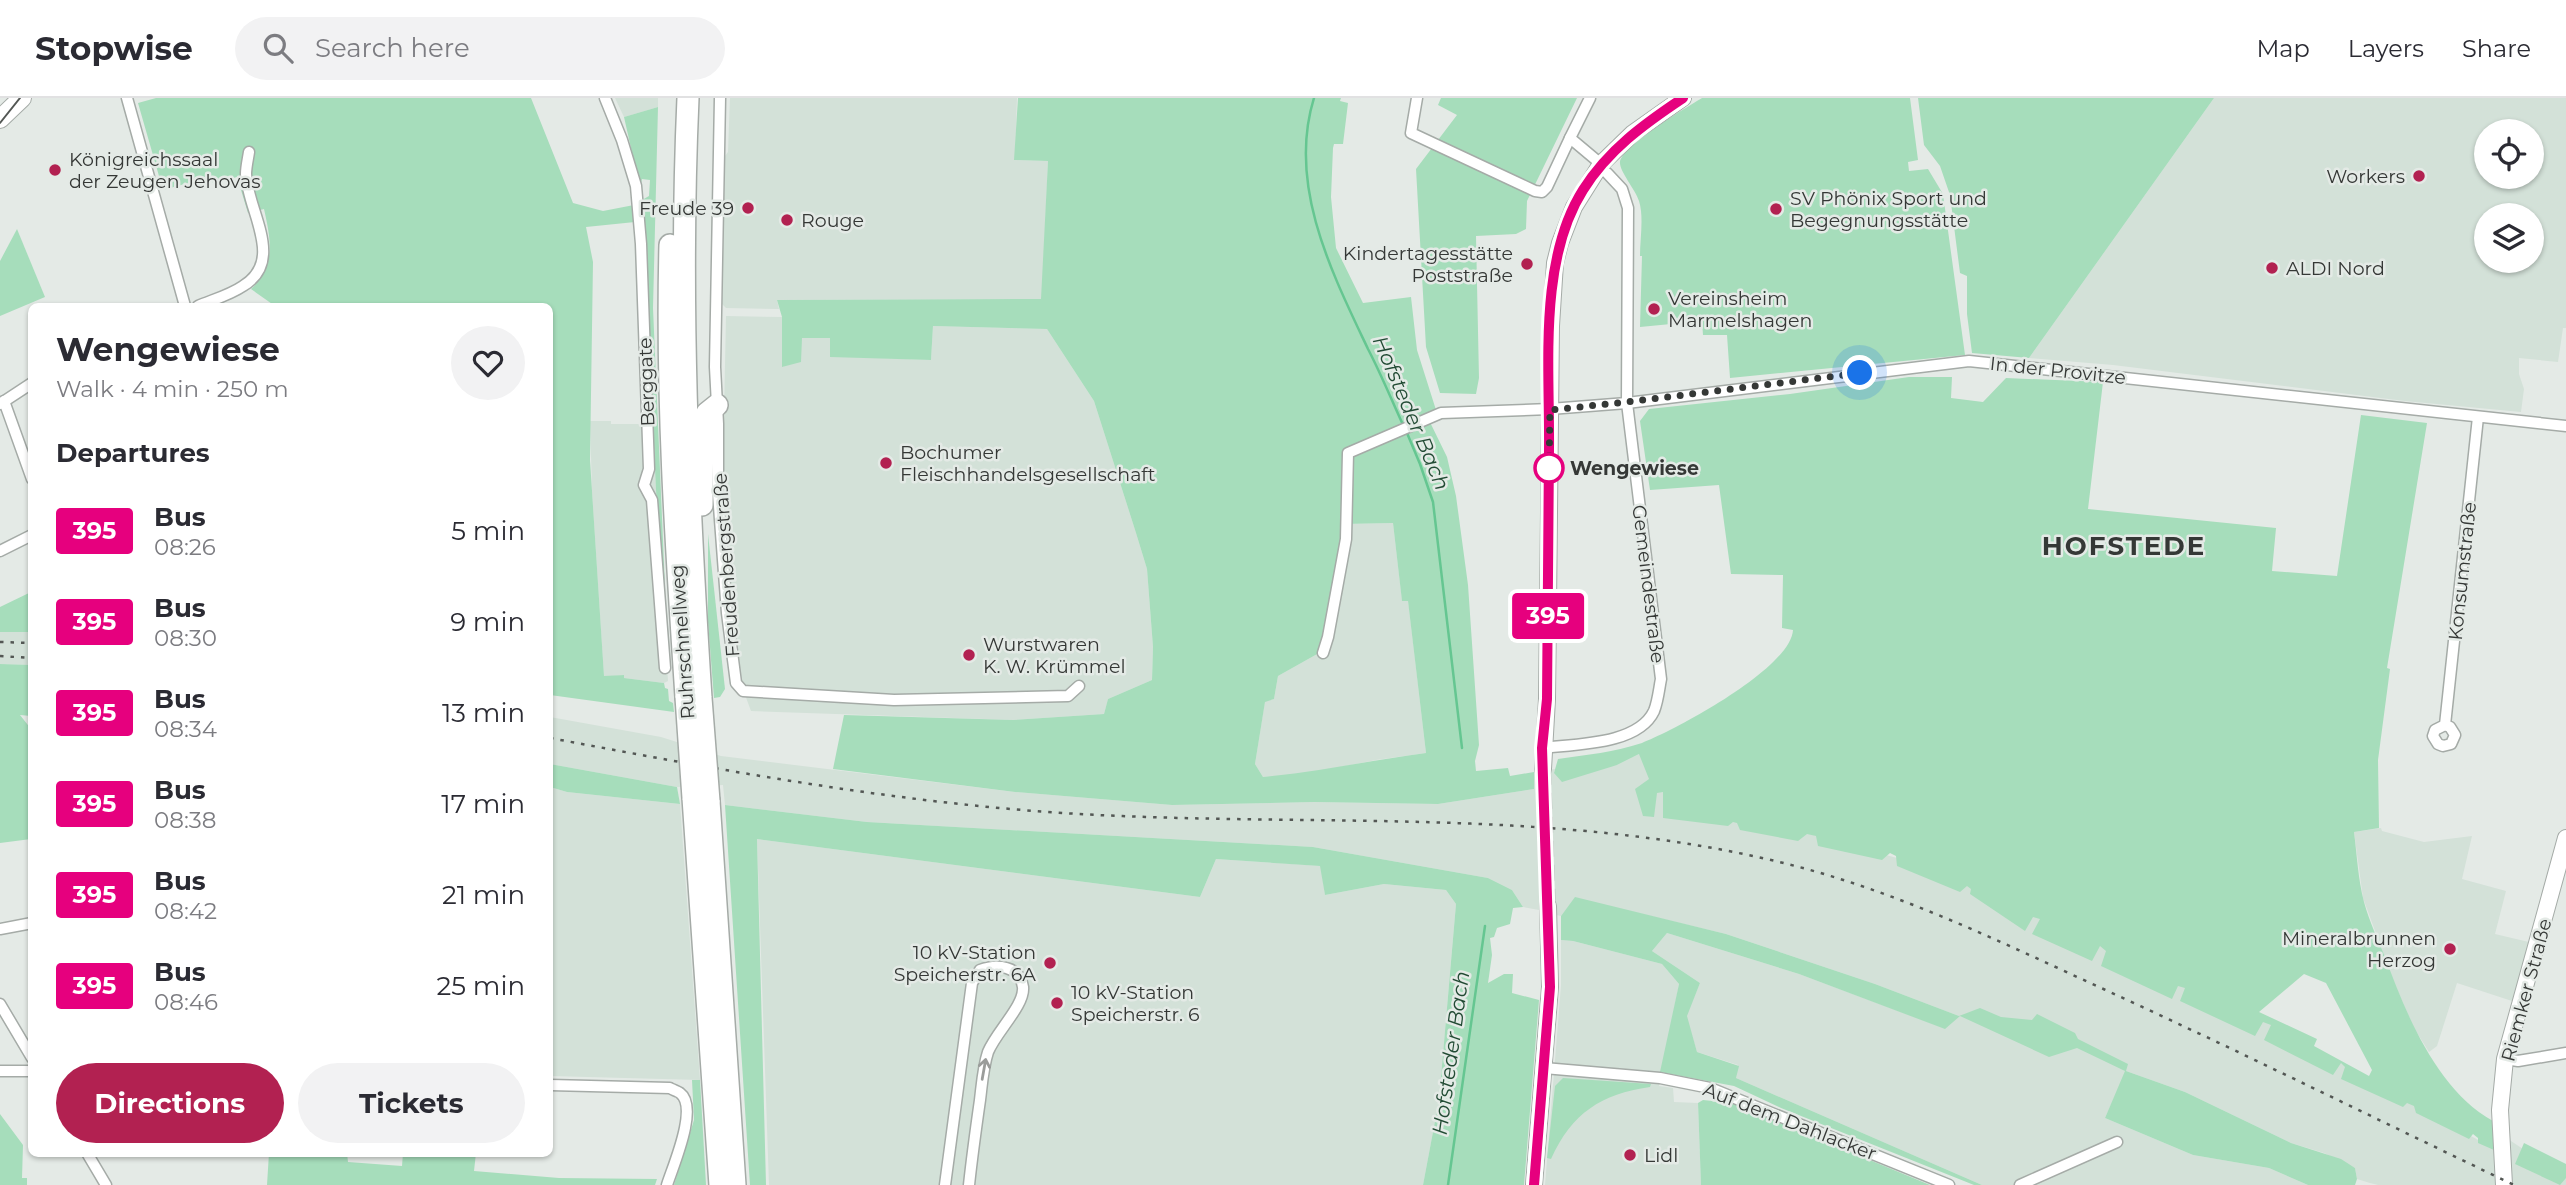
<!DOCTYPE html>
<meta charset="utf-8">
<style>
body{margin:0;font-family:Montserrat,sans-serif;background:#f2f2f3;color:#2b2b33;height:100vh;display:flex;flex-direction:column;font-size:26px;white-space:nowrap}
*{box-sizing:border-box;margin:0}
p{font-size:23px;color:#7c7c81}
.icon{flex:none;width:38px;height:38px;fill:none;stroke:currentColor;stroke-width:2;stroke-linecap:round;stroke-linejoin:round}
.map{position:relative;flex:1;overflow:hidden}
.drawer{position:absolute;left:28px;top:205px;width:525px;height:854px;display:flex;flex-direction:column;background:#fff;border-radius:10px;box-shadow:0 2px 5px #0004}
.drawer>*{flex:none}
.badge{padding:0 14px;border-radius:5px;font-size:24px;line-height:46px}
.buttons{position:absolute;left:2474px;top:21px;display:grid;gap:14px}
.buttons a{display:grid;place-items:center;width:70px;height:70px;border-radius:50%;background:#fff;box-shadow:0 2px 5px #0004;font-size:35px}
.you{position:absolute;width:35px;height:35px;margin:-18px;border:5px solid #fff;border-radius:50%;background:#1a73e8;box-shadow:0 0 0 10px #1a73e833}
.map>.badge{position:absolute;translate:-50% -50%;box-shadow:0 0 0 4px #fff}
h2{padding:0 28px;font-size:26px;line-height:63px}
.round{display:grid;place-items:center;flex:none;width:74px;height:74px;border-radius:37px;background:#f2f2f3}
.headline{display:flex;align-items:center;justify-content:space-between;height:119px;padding:0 28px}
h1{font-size:33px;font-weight:700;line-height:52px}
.primary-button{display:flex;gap:14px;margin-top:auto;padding:14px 28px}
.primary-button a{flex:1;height:80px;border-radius:42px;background:#b22151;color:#fff;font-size:28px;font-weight:700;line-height:80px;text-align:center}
.primary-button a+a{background:#f2f2f3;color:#2b2b33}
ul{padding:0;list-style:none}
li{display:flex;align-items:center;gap:21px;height:91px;padding:0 28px}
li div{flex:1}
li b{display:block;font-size:26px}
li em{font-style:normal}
li .badge{min-width:77px;font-weight:700;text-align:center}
header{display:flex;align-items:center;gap:42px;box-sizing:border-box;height:98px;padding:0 35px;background:#fff;border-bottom:2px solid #e1e1e2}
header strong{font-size:33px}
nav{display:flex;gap:38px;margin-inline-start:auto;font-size:24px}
.search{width:490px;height:63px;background:#f2f2f3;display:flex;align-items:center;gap:18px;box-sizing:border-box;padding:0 24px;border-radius:38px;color:#7c7c81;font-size:26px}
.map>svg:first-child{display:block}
.built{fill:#d3e1d8;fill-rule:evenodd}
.green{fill:#a6ddbb;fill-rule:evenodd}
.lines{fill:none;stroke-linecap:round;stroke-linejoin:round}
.stream{stroke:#65c691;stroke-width:2.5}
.secondary-tunnel{stroke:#c1c6c3;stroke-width:16;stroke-dasharray:16 8;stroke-linecap:butt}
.street-casing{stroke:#a5aba7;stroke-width:13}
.secondary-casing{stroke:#a5aba7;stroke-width:18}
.primary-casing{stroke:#a5aba7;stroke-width:20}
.highway-casing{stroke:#a5aba7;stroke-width:24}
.street{stroke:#fff;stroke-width:10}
.secondary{stroke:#fff;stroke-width:16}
.primary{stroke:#fff;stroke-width:18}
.highway{stroke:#fff;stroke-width:21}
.tram{stroke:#535754;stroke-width:2}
.rail{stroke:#535754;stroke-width:2.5;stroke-dasharray:3.5 7;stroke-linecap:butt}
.highway-bridge-casing{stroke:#a5aba7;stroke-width:24;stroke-linecap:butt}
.highway-bridge{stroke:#fff;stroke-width:21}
.oneway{stroke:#9a9c9a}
.line-casing{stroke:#fff;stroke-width:16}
.line{stroke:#e6007e;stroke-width:10}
.walk{stroke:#353836;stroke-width:7;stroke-dasharray:0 12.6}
.poi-dot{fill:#b22151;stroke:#e4eae6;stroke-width:2.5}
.stop-dot{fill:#fff;stroke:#e6007e;stroke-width:3.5}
.labels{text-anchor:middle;stroke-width:5;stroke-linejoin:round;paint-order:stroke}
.poi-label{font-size:19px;fill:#353836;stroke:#e4eae6;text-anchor:start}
.street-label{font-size:19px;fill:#353836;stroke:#e4eae6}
.stop-label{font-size:19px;font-weight:bold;fill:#353836;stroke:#e4eae6;text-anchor:start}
.water-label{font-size:21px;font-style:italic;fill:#224b34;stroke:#e4eae6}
.district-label{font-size:26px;font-weight:bold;letter-spacing:2px;fill:#353836;stroke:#e4eae6}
</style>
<header>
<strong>Stopwise</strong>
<div class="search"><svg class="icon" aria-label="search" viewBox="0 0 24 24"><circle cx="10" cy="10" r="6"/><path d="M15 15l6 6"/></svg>Search here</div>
<nav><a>Map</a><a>Layers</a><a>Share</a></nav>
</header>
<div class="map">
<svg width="2566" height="1087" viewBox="0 0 2566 1087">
<rect width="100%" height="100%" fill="#e4eae6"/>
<!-- built -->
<g class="built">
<polygon points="615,0 658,0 658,9 624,19"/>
<polygon points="730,0 1017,0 1015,62 1048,63 1042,201 777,202 779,211 726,210 722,206 725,58 728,54"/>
<path d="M2214,0H2566V230H2563L2558,264L2519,260V276L2524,291L2521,314L2405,303L2113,267L2029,260ZM2487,33H2532V79H2487ZM2487,117H2532V163H2487Z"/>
<polygon points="726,218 782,219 783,269 802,240 830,240 830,258 931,262 933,228 1047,231 1094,303 1136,435 1147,471 1153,549 1152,582 1108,601 1104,616 1013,622 751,613 741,586 722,414"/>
<polygon points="590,323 611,323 611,326 653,326 658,433 665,489 670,552 666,552 668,583 664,585 624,580 623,577 604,579 592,393"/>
<polygon points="1393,425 1402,502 1408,502 1426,655 1376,662 1306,676 1263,679 1255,666 1265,603 1274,601 1278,578 1319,555 1344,426"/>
<polygon points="0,534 31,534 31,567 0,566"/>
<polygon points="550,619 661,639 721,658 1015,694 1172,707 1314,704 1438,706 1534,691 1534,674 1555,671 1554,675 1617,667 1639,656 1816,738 1897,760 1970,788 2271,925 2494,1051 2493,1031 2523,1051 2566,1074 2566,1087 2378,1087 2370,1085 2357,1081 2355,1070 2324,1055 2291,1045 2185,994 2126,973 2105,1020 2193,1057 2269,1070 2308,1087 1982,1087 1736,980 1738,967 1697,954 1686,918 1700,885 1652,853 1667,835 1799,876 1944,930 1959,918 1875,886 1726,836 1575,800 1561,818 1556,817 1557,811 1539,806 1539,812 1523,809 1512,792 1488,780 1313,749 867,724 725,707 723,687 677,689 550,666"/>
<polygon points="550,689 567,694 680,706 700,982 550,978"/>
<polygon points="2381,730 2382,733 2424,744 2472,738 2462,781 2506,793 2495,836 2533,845 2515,904 2457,885 2437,948 2429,954 2414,930 2393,882 2363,800 2354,734"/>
<polygon points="757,741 1200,799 1216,761 1321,768 1325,797 1384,786 1446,792 1456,806 1439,1002 1423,1087 769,1087"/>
<polygon points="1561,842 1573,843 1662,866 1679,886 1659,988 1673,990 1674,1004 1698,1005 1701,1087 1545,1087 1561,887"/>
</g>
<!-- green -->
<g class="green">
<path d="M156,0H531L573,105L603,113L634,107L635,124L586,129L593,164L590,362L604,578L624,577V580L664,585L665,590L668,591L669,603L673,605L674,614L550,597V208H275L251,191C276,168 271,142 264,111L248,115L237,79L213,85L210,79L163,92L138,5Z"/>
<path d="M1018,0H1341L1340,3L1348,5L1343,46H1334L1333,50L1331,99L1336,150L1363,205L1411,199L1417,252L1436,312L1426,316L1447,359L1456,398L1468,487L1479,647L1475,663L1476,673L1508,670L1510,678L1534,674V691L1438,706L1314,704L1172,707L1015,694L833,671L844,617L1013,622L1104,616L1108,601L1152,582L1153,549L1147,471L1136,435L1094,303L1047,231L933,228L931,262L830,259V240H802L801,264L782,269V219L777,202L1041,201L1048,63L1014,62ZM1393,425L1402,503H1408L1426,655C1372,662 1318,674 1263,679L1255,666L1265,604L1274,601L1278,578L1319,555L1344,426Z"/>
<polygon points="1441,0 1577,0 1527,103 1526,131 1516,136 1476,138 1479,280 1476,296 1440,295 1426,249 1416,71 1457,17 1438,7"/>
<path d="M1702,0H1910L1918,62L1908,64L1909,73L1928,71L1943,96L1965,257L1730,280L1727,237H1703L1702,223L1640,229L1642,158H1640C1640,141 1644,119 1639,103C1635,91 1619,73 1620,64C1622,48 1687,9 1702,0Z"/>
<polygon points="1918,0 2214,0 2029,260 1972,255 1967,216 1967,178 1960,175 1950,97 1940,68 1924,47"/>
<polygon points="658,9 653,210 665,489 658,433 642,102 649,98 650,82 642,81 640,90 624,19"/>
<polygon points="17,131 45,199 0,218 0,163"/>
<path d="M1909,279H1952L1951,300L1983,304L2006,280L2103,284L2088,411L2276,430L2272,473L2337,478L2361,317L2427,325L2387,570L2390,571L2378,662L2379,730L2354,734C2357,757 2358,781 2364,804C2369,823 2378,841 2385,859C2406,916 2437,992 2493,1023L2494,1052L2478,1045V1040L2473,1036L2469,1041L2416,1015L2414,1008L2407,1005L2403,1009L2341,981L2345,969L2341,965L2333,977L2264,942L2271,927L2263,924L2255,938L2180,903L2185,890L2178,888L2172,901L2101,868L2106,853L2100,848L2092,863L2032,836L2040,821L2033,819L2025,833L1970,796L1971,791L1967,788L1960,794L1897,768L1896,758L1890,755L1882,762L1818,748L1816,738L1807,736L1798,743L1740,732L1737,725L1733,724L1728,728L1663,720V694L1657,695L1654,719L1643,718L1635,691L1649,681L1639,656L1617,667L1562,684L1554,675L1558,661C1586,657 1615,654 1642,645C1676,632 1791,570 1793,532L1782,530L1783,477L1731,476L1719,387L1650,392L1640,323L1649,311L1790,296ZM2304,876L2326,885L2372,972L2369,978L2314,948L2317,941L2259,914Z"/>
<polygon points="708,436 725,591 720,599 714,600 708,524"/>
<polygon points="31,494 31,534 0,534 0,509"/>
<polygon points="0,566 32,567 31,618 20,617 31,631 31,741 0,745"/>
<polygon points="550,666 677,689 680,706 567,694 550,689"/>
<polygon points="725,707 867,724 1313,749 1488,780 1512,792 1523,809 1513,810 1510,826 1497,830 1494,839 1490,840 1492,857 1488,885 1504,876 1513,876 1512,895 1539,902 1524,1087 1423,1087 1439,1002 1456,806 1446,792 1384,786 1325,797 1320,768 1216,761 1200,799 757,741 766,1087 750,1087"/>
<polygon points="1575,799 1726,836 1875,886 1959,918 1980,910 2001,919 2032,922 2037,916 2075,935 2078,941 2128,966 2126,973 2185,994 2291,1045 2341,1061 2355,1070 2357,1081 2355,1087 2308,1087 2269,1070 2193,1057 2105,1020 2125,973 2077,950 2049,959 1960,918 1945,931 1799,876 1667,835 1652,853 1700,885 1687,918 1697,954 1739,968 1736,980 1982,1087 1974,1087 1781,1010 1734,988 1660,974 1679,886 1662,866 1573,843 1561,842 1561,818"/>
<path d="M1563,980L1651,986L1650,989C1601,996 1572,1015 1551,1061L1547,1060L1555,988Z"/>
<polygon points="692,982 700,982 706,1087 674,1087 694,1022"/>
<polygon points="1703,1002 1732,1005 1930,1087 1701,1087 1698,1005"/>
<polygon points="0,1016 23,1047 22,1080 27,1080 27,1087 0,1087"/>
<polygon points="2524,1045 2566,1066 2566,1080 2560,1087 2515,1066"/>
<polygon points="269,1055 347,1055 348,1064 402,1068 403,1055 476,1055 474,1073 559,1080 657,1081 655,1087 267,1087"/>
</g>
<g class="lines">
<!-- stream -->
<g class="stream">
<path d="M1314,0C1287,87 1332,175 1368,251C1381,276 1392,303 1404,329"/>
<polyline points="1407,335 1420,366 1433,404 1462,650"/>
<polyline points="1448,1087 1485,828"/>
</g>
<!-- secondary-tunnel -->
<polyline class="secondary-tunnel" points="1543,671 1548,808"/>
<!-- street casing -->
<g class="street-casing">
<g id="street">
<polyline points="127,0 185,208"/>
<polyline points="605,0 622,42 636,88 641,146 649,371 644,387 652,402 665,570"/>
<polyline points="720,0 715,269 718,326 718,395 727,515 736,585 743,593 894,602 1068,598 1079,588"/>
<polyline points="1417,0 1411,35 1535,93 1542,94 1547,89 1570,40"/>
<polyline points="1590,0 1570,40 1601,66"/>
<path d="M198,208C212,202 230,197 243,188C286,162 247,112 246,76C246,69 248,61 249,54"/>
<polyline points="4,303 32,381"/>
<polyline points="0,306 32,285"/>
<polyline points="0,453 32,437"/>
<polyline points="1323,555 1328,539 1346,441 1348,355 1441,315 1550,311 1627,305 1969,263 2566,328"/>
<polyline points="2445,627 2450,629 2455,637 2451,646 2443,648 2438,646 2433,638 2435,632 2445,627 2478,319"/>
<path d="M1542,650C1575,646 1638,647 1654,613C1658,603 1659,591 1661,581L1627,305L1628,110L1622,91L1607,75"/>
<polyline points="0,831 32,825"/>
<polyline points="0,906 32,960"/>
<polyline points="2505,961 2518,963 2566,955"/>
<polyline points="1544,970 1660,980 1710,990 1949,1087"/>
<polyline points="0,973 32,973"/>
<path d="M550,987L670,990C671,991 679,994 680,995C699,1009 673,1068 667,1087"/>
<polyline points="87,1055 106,1087"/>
<path d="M945,1087L972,885L980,872C996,866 1020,867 1023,889C1025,907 996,934 988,954C983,969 982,986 980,1002C976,1030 972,1059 969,1087"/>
<polyline points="2020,1087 2117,1044"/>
</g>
</g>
<!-- secondary casing -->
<g class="secondary-casing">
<g id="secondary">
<polyline points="1543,671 1547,601 1551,228 1555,165 1560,145 1574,109 1601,66 1633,35 1683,0"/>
<polyline points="1534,1087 1550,889 1548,808"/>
<polyline points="2504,1087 2500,1012 2505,961 2566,740"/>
</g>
</g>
<!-- primary casing -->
<g class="primary-casing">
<polyline id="primary" points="0,21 22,0"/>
</g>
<!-- highway casing -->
<g class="highway-casing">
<g id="highway">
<path d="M688,0C679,201 688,399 701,600"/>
<path d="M670,147C666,298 676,448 686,599"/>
<polyline points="702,407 703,323 707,315 717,307"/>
<polyline points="693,700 720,1087"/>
<polyline points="709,703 735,1087"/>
</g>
</g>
<!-- street -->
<use href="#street" class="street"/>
<!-- secondary -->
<use href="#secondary" class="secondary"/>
<!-- primary -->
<use href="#primary" class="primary"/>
<!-- highway -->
<use href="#highway" class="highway"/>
<!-- tram -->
<polyline class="tram" points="0,25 20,0"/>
<!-- rail -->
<g class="rail">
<polyline points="0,544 32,545"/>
<polyline points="0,558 32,560"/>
<path d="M550,640C732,674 912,708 1098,717C1320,728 1544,711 1762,760C1877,785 1982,835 2088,884C2231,949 2372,1019 2514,1087"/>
</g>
<!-- highway-bridge casing -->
<g class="highway-bridge-casing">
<g id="highway-bridge">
<polyline points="686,599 693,700"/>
<polyline points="701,600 709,703"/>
</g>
</g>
<!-- highway-bridge -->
<use href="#highway-bridge" class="highway-bridge"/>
</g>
<!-- one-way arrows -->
<defs><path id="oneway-shaft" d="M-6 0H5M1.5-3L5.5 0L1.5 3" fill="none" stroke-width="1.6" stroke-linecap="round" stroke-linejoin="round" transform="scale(1.75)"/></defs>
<use class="oneway" href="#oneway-shaft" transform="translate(984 971) rotate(-80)"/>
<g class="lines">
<!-- line casing -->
<g class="line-casing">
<path id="line" d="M1534,1087L1550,889L1542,650L1547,601C1548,518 1548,435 1549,351C1550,270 1538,163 1583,92C1608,52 1644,26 1683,0"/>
</g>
<!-- line -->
<use href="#line" class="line"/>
<!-- walk -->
<polyline class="walk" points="1549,370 1550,312 1627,304 1860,275"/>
</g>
<!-- markers -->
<g class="poi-dot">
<circle cx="55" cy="72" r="7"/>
<circle cx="2419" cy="78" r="7"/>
<circle cx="748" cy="110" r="7"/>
<circle cx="1776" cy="111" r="7"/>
<circle cx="787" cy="122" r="7"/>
<circle cx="1527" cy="166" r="7"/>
<circle cx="2272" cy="170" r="7"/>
<circle cx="1654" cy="211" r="7"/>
<circle cx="886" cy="365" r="7"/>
<circle cx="969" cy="557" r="7"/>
<circle cx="2450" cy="851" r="7"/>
<circle cx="1050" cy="865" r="7"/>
<circle cx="1057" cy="905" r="7"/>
<circle cx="1630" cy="1057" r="7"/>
</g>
<circle class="stop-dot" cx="1549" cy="370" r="14"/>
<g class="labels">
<!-- poi labels -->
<g class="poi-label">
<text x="69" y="68">Königreichssaal<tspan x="69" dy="22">der Zeugen Jehovas</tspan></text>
<text x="2405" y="85" text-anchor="end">Workers</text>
<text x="1790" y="107">SV Phönix Sport und<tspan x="1790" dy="22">Begegnungsstätte</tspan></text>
<text x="734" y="117" text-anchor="end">Freude 39</text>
<text x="801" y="129">Rouge</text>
<text x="1513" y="162" text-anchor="end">Kindertagesstätte<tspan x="1513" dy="22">Poststraße</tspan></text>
<text x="2286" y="177">ALDI Nord</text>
<text x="1668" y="207">Vereinsheim<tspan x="1668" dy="22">Marmelshagen</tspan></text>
<text x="900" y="361">Bochumer<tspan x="900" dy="22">Fleischhandelsgesellschaft</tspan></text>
<text x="983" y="553">Wurstwaren<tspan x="983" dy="22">K. W. Krümmel</tspan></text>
<text x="2436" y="847" text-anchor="end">Mineralbrunnen<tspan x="2436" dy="22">Herzog</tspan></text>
<text x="1036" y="861" text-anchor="end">10 kV-Station<tspan x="1036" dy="22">Speicherstr. 6A</tspan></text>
<text x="1071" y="901">10 kV-Station<tspan x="1071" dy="22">Speicherstr. 6</tspan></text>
<text x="1644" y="1064">Lidl</text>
</g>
<!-- street labels -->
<g class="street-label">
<text transform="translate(2058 272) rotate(6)" y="7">In der Provitze</text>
<text transform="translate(646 284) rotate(-92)" y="7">Berggate</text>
<text transform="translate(726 467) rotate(-94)" y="7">Freudenbergstraße</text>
<text transform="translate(2462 473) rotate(-84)" y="7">Konsumstraße</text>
<text transform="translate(1649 486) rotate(83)" y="7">Gemeindestraße</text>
<text transform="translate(682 544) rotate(-94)" y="7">Ruhrschnellweg</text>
<text transform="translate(2526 892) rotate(-75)" y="7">Riemker Straße</text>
<text transform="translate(1790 1023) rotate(21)" y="7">Auf dem Dahlacker</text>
</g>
<!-- stop labels -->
<g class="stop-label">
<text x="1570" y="377">Wengewiese</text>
</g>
<!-- water labels -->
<g class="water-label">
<text transform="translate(1411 315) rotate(67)" y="7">Hofsteder Bach</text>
<text transform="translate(1451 955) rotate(-82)" y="7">Hofsteder Bach</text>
</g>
<!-- district labels -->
<g class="district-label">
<text x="2124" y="457">HOFSTEDE</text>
</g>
</g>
</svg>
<div class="buttons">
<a><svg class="icon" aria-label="locate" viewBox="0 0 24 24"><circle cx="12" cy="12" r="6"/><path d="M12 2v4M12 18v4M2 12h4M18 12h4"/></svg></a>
<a><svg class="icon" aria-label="layers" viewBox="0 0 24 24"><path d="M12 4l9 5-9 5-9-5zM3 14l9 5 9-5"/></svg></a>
</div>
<div class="you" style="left:1860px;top:275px"></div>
<b class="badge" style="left:1548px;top:518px;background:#e6007e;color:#fff">395</b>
<section class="drawer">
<div class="headline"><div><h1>Wengewiese</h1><p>Walk · 4 min · 250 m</p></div><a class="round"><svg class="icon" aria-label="heart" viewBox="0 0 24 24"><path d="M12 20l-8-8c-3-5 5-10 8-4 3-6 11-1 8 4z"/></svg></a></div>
<h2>Departures</h2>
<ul>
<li><span class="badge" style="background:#e6007e;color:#fff">395</span><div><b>Bus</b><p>08:26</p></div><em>5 min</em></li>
<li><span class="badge" style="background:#e6007e;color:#fff">395</span><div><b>Bus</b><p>08:30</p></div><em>9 min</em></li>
<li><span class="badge" style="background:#e6007e;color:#fff">395</span><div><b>Bus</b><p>08:34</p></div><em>13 min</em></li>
<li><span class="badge" style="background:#e6007e;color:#fff">395</span><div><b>Bus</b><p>08:38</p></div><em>17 min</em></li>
<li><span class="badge" style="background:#e6007e;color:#fff">395</span><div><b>Bus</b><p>08:42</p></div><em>21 min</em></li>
<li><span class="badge" style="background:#e6007e;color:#fff">395</span><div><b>Bus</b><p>08:46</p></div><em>25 min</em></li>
</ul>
<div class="primary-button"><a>Directions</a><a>Tickets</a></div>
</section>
</div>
